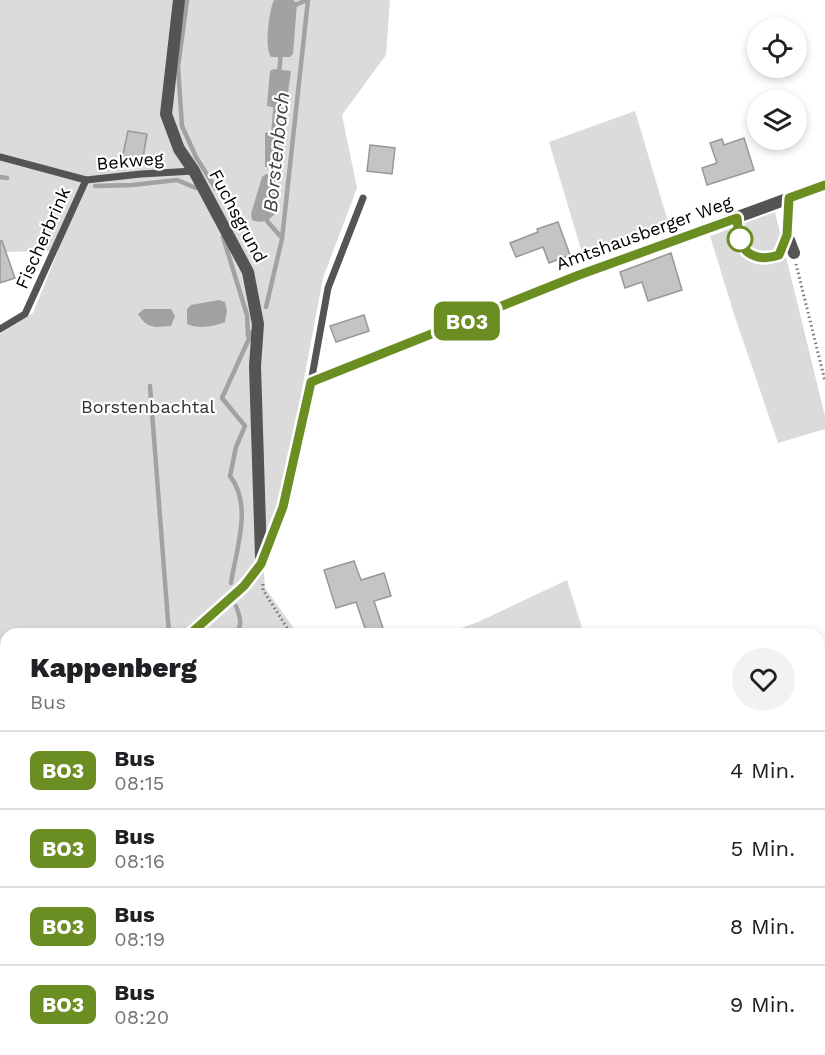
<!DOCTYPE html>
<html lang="de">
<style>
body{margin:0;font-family:"Work Sans",sans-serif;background:#f2f2f2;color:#202124;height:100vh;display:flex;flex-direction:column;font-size:22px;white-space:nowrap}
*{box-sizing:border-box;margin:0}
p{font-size:20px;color:#757577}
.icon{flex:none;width:33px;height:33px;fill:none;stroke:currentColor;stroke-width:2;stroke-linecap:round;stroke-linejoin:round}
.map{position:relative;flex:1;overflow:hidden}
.details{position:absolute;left:0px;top:628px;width:825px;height:428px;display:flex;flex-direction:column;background:#fff;border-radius:18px 18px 0 0;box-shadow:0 3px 9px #0003}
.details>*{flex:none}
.badge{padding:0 12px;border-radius:9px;font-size:21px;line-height:39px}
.fabs{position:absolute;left:747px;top:18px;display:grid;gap:12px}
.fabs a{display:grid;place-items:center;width:60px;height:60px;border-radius:50%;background:#fff;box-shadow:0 3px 9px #0003;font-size:30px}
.map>.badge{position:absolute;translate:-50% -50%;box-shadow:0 0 0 3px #fff}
.round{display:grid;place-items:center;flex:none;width:63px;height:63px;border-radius:32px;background:#f2f2f2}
.overview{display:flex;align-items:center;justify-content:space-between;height:102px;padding:0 30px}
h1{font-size:28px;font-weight:800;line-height:45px}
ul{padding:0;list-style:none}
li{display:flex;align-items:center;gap:18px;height:78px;padding:0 30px;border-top:2px solid #e0e0e0}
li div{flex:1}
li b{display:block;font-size:22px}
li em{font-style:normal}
li .badge{min-width:66px;font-weight:700;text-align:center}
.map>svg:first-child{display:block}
.green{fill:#dbdbdb}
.water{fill:#a2a2a2}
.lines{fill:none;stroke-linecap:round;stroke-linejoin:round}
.stream{stroke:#a2a2a2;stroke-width:4.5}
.building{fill:#c4c4c4;stroke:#989898;stroke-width:1.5}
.path{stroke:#767676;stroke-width:3;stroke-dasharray:1.5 3;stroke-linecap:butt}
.service{stroke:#545454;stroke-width:7}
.minor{stroke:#545454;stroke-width:12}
.line-casing{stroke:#fff;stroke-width:14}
.line{stroke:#6b8e23;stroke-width:9}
.stop-dot{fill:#fff;stroke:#6b8e23;stroke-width:3}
.labels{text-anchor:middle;stroke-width:4.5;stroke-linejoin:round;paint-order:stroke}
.street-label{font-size:18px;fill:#000;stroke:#fff}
.park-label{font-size:18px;fill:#323232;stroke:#fff}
.water-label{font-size:20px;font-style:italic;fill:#434343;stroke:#fff}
</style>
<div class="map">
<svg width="825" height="1055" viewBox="0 0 825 1055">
<rect width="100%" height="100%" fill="#fff"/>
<!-- green -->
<g class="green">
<polygon points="0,0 390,0 386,55 342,115 357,188 323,278 281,501 263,556 265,588 298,634 6,634 6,649 0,650 6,683 6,916 0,918 0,334 33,313 58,251 0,252"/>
<polygon points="635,111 669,225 583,256 549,142"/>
<polygon points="775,212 825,416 825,429 778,443 734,314 710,236"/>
<polygon points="567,580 584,634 444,634 478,622"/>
<polygon points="0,966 6,982 6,1016 0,1000"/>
<polygon points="115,1050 738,1050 740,1055 118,1055"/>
</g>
<!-- water -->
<g class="water">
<path d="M274,0H293L297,3L293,54L290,57H271C264,48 269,10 274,0Z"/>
<polygon points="274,69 291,71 286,107 283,109 267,106 270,71"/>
<polygon points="269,132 281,133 282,135 279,166 265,167 265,133"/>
<path d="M266,174L276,175L279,179L275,214C268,221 261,224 252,220L251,214L262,177Z"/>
<path d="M219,300L225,302L227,311L225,322C214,327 198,329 187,324V309L191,305Z"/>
<path d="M144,309H171L175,316L171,326C154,327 148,330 138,314Z"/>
</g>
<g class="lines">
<!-- stream -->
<g class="stream">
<polyline points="187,0 178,67 182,126 196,157 216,189"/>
<polyline points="293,6 307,0"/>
<polyline points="279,74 281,52"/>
<polyline points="273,136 276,103"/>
<polyline points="0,177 7,178"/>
<polyline points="95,186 132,185 177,180 196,188"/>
<polyline points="267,217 267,221 282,238"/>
<polyline points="223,237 247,315 248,336"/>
<polyline points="266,307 282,239 308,0"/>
<polyline points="150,386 169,634"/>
<path d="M231,583C236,550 253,505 230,476L236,447L245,426L222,398L252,332"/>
<path d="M236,606C240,617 243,624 236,634"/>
<polyline points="399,1050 405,1055"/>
<polyline points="500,1050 504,1055"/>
</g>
</g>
<!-- building -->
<g class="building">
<polygon points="128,131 147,134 142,163 122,159"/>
<polygon points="744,138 754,170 707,185 702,168 717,163 710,143 722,139 724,145"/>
<polygon points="370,145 395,148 392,174 367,171"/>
<polygon points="558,222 570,255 549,263 543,247 516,257 510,243 538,232 537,229"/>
<polygon points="0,241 2,241 15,278 0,283"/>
<polygon points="671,253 682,290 648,301 642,282 625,288 620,272"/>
<polygon points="364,315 369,331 336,342 330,326"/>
<polygon points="354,561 361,580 384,573 391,596 374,601 385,634 367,634 356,602 336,608 324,570"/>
</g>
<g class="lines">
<!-- path -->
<g class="path">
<polyline points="796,264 825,381"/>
<polyline points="263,584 263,590 291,634"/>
<polyline points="593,1050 596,1055"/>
</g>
<!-- service -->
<g class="service">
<polyline points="0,157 86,180 141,174 194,171"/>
<path d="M737,218C738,226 738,236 741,243C748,259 765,260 779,255L787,237"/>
<polyline points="0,329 25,314 86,180"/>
<polyline points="311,382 328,288 363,198"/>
</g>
<!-- minor -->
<g class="minor">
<polyline points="179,0 166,114 179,149 194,171 248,272 258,324 255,366 261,556"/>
<polyline points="789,198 787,235 794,253"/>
<polyline points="190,634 244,586 261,563 283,507 311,382 579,275 825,185"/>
<polyline points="0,654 6,653"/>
<polyline points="135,1055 136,1050"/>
</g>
</g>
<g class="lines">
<!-- line casing -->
<g class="line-casing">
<path id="line" d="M190,634L244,586L261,564L283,507L311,382L579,275L737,218C738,226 738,236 741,243C748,259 765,260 779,255L787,235L789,198L825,185"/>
</g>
<!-- line -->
<use href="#line" class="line"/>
</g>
<!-- markers -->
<circle class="stop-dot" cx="740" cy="239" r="12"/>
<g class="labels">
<!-- street labels -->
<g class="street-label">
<text transform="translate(130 161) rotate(-5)" y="6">Bekweg</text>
<text transform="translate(238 216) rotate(62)" y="6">Fuchsgrund</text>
<text transform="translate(644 233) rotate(-20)" y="6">Amtshausberger Weg</text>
<text transform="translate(43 238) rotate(-66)" y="6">Fischerbrink</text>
</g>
<!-- park labels -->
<g class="park-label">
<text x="148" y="413">Borstenbachtal</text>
</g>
<!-- water labels -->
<g class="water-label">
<text transform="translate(276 152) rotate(-84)" y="7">Borstenbach</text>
</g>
</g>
</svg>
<div class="fabs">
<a><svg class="icon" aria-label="locate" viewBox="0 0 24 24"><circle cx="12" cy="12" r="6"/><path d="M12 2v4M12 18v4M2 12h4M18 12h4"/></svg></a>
<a><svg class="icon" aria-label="layers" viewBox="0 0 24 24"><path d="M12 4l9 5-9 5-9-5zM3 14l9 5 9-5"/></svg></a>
</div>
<b class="badge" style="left:467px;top:321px;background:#6b8e23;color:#fff">BO3</b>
<section class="details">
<div class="overview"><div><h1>Kappenberg</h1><p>Bus</p></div><a class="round"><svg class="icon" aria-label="heart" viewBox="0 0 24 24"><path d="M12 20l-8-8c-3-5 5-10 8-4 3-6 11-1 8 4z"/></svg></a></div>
<ul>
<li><span class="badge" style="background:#6b8e23;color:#fff">BO3</span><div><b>Bus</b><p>08:15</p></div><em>4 Min.</em></li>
<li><span class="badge" style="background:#6b8e23;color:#fff">BO3</span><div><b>Bus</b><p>08:16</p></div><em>5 Min.</em></li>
<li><span class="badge" style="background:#6b8e23;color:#fff">BO3</span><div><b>Bus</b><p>08:19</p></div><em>8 Min.</em></li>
<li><span class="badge" style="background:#6b8e23;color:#fff">BO3</span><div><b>Bus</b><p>08:20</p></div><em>9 Min.</em></li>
</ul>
</section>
</div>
